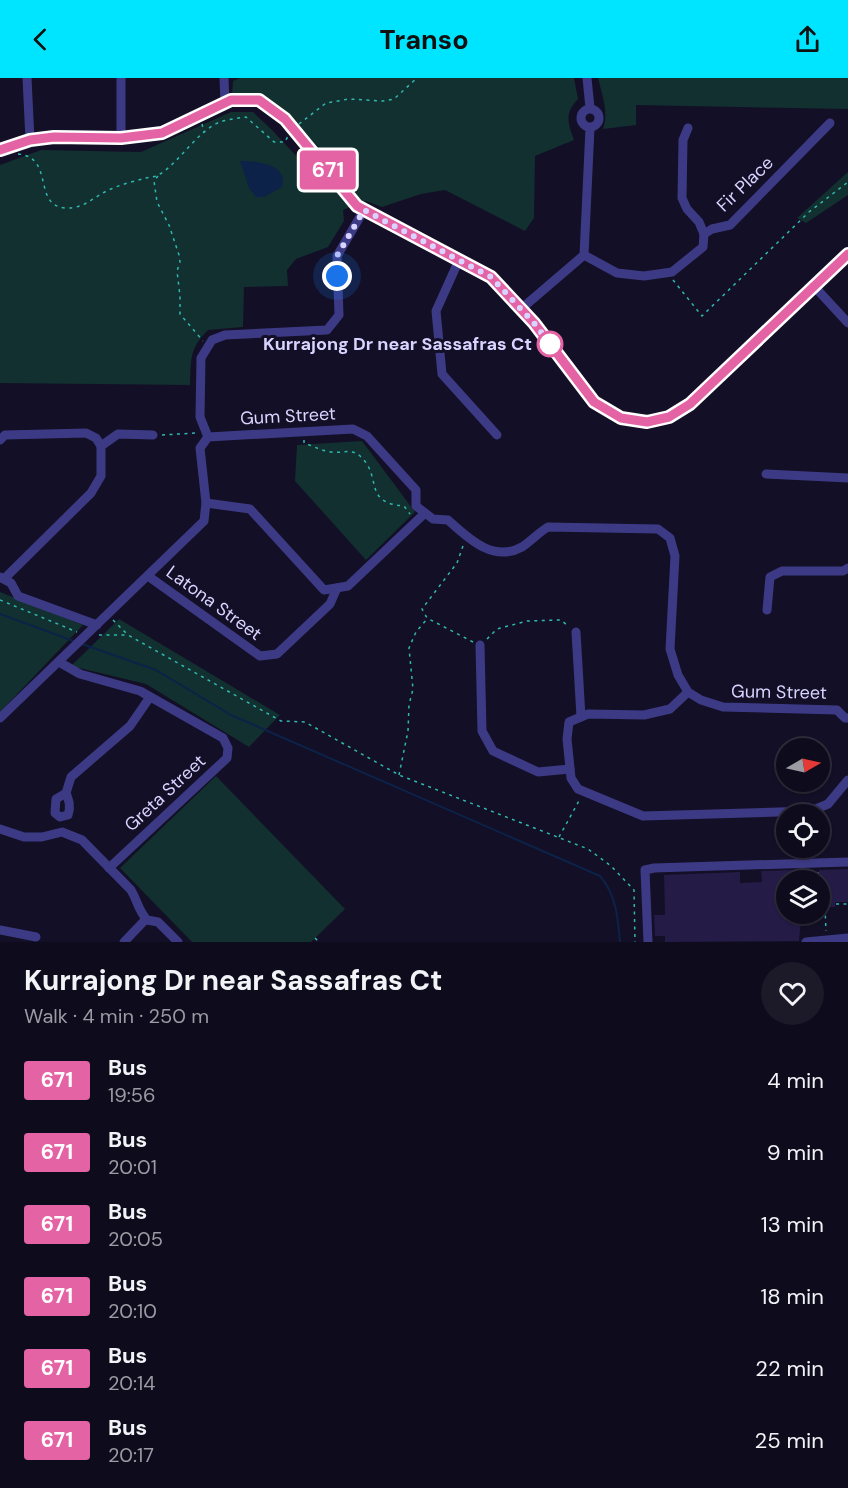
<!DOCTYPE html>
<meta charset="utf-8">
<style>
body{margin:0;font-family:"DM Sans",sans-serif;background:#1c1929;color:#f1f3f6;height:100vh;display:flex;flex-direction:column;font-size:22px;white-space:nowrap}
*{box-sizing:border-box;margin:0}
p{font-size:20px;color:#9b9ba3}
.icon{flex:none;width:33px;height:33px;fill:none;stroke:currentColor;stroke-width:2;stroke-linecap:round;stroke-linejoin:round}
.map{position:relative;height:864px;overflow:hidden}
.side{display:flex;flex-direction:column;background:#0e0b1c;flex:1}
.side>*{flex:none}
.badge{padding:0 12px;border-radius:4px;font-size:21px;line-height:39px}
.needle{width:39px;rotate:81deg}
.buttons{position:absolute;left:776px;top:660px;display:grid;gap:12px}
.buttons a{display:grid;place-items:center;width:54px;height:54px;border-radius:50%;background:#0e0b1c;box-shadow:0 2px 4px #0004,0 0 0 2px #2e2b3b;font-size:30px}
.you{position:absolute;width:30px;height:30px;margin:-15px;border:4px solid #fff;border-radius:50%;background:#1a73e8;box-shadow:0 0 0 9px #1a73e833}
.map>.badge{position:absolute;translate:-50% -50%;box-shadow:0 0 0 3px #fff}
.round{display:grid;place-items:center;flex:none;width:63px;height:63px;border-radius:32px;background:#1c1929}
.head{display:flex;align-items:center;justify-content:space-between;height:102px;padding:0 24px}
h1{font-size:28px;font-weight:700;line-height:45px}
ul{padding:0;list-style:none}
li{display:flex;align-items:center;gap:18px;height:72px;padding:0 24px}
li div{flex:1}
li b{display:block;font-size:22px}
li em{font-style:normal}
li .badge{min-width:66px;font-weight:700;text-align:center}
header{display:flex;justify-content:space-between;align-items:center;height:78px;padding:0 24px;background:#00e5ff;color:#111;font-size:27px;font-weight:700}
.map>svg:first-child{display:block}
.green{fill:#12302f}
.water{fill:#0c2248}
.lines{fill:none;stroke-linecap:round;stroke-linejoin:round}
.stream{stroke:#0c2248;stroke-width:2}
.building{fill:#241b47}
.path{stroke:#2fb8b0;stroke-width:1.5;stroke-dasharray:3 4.5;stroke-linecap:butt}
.minor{stroke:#3d3a85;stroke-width:9}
.line-casing{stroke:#fff;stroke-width:14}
.line{stroke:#e463a4;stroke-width:9}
.walk{stroke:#d9d4ff;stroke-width:6;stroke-dasharray:0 10.8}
.stop-dot{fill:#fff;stroke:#e463a4;stroke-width:3}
.labels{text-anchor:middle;stroke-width:6;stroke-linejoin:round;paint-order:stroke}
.street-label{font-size:18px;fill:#d9d4ff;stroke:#130f26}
.stop-label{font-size:18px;font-weight:bold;fill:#d9d4ff;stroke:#130f26;text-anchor:end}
</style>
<header><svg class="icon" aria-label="back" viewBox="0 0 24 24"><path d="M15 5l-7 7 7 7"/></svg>Transo<svg class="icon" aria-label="share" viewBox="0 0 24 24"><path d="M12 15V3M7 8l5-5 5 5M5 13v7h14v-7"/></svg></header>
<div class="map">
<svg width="848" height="864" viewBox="0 0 848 864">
<rect width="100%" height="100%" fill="#130f26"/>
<!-- green -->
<g class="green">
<path d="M240,0H574L578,21C564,36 568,44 574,62L535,78L534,140L525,153L445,112L421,116L382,129L366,123L343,132L344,143L328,169L296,181L287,192L288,208L244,209L243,249L208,252C189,271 191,282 190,307L0,305V87L41,72L141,74L231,34H253L272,52L329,113L351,104L283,31L259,17H232L233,3Z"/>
<path d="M598,0H848V31L636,27V47L603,51C609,34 602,17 598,0Z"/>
<polygon points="848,94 848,117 806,145 797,140"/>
<polygon points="362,363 415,434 366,482 295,403 297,367"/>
<polygon points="0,514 83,547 0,634"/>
<polygon points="119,541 280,637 249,669 146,606 71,588"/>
<polygon points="216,698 345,831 311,864 192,864 120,790"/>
</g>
<!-- water -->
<path class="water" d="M240,83C256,83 289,86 282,109L264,119H256L249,110Z"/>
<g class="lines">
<!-- stream -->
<g class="stream">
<polyline points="0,536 76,564"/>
<path d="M82,566L156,592L231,637L600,798C616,816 618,840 620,864"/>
</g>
</g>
<!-- building -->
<g class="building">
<polygon points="848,791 848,824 835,824 835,829 820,829 819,792"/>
<polygon points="794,792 794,802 786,802 786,836 793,836 794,841 801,841 799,863 665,864 665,858 655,858 654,837 665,837 664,797 740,794 740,805 762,804 761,793"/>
</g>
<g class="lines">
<!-- path -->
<g class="path">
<polyline points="202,46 204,55"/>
<polyline points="299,46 326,25 349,21 383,23 394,21 417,0"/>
<path d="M18,76C55,79 32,127 65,130C85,131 94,118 111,111C122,106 135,103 146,100C151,99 156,99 160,96C181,83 199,50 223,43C231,41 239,40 246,39L274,64H285L288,58"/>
<polyline points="158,98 154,103 157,124 169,147 179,177 180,184 177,193 180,218 180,236 203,263"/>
<polyline points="673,202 702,238 809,134 848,104"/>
<polyline points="162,357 196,355"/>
<path d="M304,362V365C313,368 322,373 331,374C343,376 352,369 362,380C382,400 363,425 404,428L410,436"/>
<polyline points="463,468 457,485 422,531 427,540 473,564"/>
<polyline points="0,522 77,554"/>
<polyline points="113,542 128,557 281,643 305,644 399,697 588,771 611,788 634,812 635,864"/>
<polyline points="99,557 127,557"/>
<polyline points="487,561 497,551 527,543 561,542 568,548"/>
<polyline points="399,697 408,653 409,627 413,611 409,570 416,554 427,541"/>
<polyline points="559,759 580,721"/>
<polyline points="818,794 818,802"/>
<polyline points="819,824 819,827"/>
<polyline points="836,826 848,826"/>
<polyline points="825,830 826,853"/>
<polyline points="315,860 319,864"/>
</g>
<!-- minor -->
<g class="minor">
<polyline points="27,0 30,62"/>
<polyline points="121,0 121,60"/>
<polyline points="224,0 225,25"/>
<polyline points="587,0 590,30"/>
<circle cx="590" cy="40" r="9"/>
<polyline points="688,50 683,62 682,120 687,131 699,144 704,156"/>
<polyline points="0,72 30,62 54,59 121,60 162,55 231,22 259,22 285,41 357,128 491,199 534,245 594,324 621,340 647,344 669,339 690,326 848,175"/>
<polyline points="584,177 617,195 644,198 672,194 703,169 704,156 712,151 730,147 830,45"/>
<polyline points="459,182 436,233 442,296 497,357"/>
<polyline points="813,207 848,245"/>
<polyline points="521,231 584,177 590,50"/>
<polyline points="208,359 200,339 201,280 212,262 225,257 327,252 339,237 337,178 364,132"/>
<polyline points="0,362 5,357 86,355 96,360 101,368 101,398 91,415 4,501"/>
<polyline points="101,368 118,356 153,357"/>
<polyline points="766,396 848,400"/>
<polyline points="206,425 250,431 324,512 348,508 425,435"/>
<polyline points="148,498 260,578 277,576 330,526 337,510"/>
<polyline points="0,499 11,505 18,518 97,547"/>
<polyline points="767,532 770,499 782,493 843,493 848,490"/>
<polyline points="576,554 581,639"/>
<polyline points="480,567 482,653 493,673 538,694 570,691"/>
<polyline points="59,584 80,596 140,613 223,660 228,670 227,680 109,790"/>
<polyline points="688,614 670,631 644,637 588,636 569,644 567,661 571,700 578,711 643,738 811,733 828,726 848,702"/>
<path d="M0,640L204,443L206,425L200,370L208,359L353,351L367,358L416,412V428L433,441L448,442C468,460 493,485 522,469C531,463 538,455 548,449L658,451L670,460L675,478L670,571L678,597L688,614L701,622L723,629L837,632L845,640H848"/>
<polyline points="66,715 71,699 130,648 150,619"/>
<path d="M66,715C69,723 71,728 68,737L60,739L55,735L56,721Z"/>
<path d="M0,751L24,759H42L62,754L82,762L131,812C138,824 138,832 147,842L158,844L178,864"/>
<polyline points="0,852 36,859"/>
<polyline points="124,864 146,841"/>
<polyline points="648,864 645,792 654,790 848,784"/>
<polyline points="806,864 848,860"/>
</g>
</g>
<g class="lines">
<!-- line casing -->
<g class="line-casing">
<polyline id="line" points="0,72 30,62 54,59 121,60 162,55 231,22 259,22 285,41 357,128 491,199 534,245 594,324 621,340 647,344 669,339 690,326 848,176"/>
</g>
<!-- line -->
<use href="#line" class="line"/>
<!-- walk -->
<polyline class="walk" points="337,198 337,178 364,132 491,199 534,245 550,266"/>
</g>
<!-- markers -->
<circle class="stop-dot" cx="550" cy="266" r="12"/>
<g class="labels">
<!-- street labels -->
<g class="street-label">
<text transform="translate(745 106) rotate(-44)" y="6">Fir Place</text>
<text transform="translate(288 338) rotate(-3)" y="6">Gum Street</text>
<text transform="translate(214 525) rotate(36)" y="6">Latona Street</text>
<text transform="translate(779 614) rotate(1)" y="6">Gum Street</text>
<text transform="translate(165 715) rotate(-43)" y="6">Greta Street</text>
</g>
<!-- stop labels -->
<g class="stop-label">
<text x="532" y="272">Kurrajong Dr near Sassafras Ct</text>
</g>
</g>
</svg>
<div class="buttons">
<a><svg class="needle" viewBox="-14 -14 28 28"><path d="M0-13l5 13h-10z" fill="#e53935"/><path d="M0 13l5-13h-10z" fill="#9b9ba3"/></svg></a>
<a><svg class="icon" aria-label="locate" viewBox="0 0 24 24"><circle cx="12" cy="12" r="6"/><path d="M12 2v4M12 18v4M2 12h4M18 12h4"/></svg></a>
<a><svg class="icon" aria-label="layers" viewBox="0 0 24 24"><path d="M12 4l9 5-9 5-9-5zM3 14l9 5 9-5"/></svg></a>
</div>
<div class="you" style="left:337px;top:198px"></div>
<b class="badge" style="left:328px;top:92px;background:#e463a4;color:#fff">671</b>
</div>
<section class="side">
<div class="head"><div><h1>Kurrajong Dr near Sassafras Ct</h1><p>Walk · 4 min · 250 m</p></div><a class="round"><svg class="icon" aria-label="heart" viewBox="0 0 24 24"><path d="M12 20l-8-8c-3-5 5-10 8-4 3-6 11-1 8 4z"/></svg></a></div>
<ul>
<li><span class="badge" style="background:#e463a4;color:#fff">671</span><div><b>Bus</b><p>19:56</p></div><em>4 min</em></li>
<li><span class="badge" style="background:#e463a4;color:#fff">671</span><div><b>Bus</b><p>20:01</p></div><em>9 min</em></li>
<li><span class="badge" style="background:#e463a4;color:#fff">671</span><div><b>Bus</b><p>20:05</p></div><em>13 min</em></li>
<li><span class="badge" style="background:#e463a4;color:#fff">671</span><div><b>Bus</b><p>20:10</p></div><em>18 min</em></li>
<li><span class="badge" style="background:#e463a4;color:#fff">671</span><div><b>Bus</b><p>20:14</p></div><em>22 min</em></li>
<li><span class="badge" style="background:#e463a4;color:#fff">671</span><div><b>Bus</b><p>20:17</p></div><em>25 min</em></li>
</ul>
</section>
